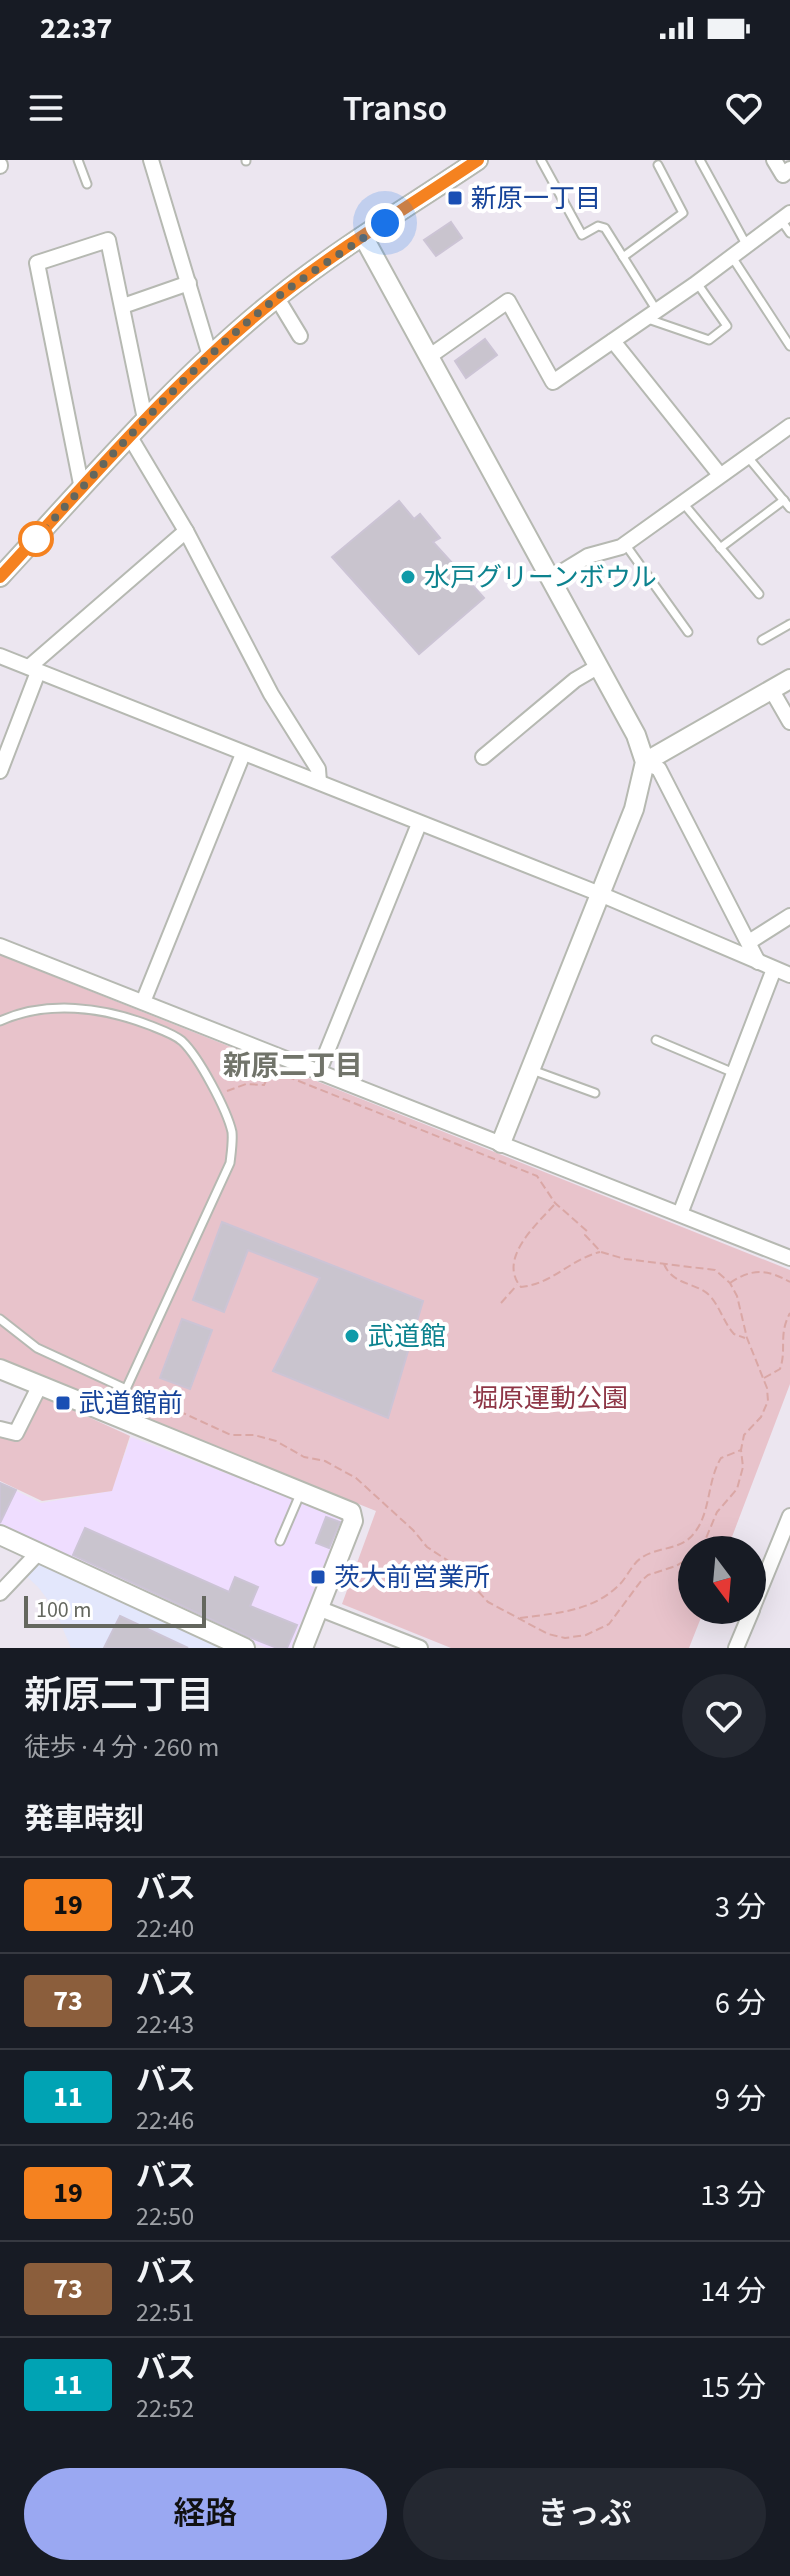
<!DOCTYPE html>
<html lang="ja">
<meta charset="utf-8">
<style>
body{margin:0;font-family:"Source Sans 3","Noto Sans JP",sans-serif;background:#242831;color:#f1f3f6;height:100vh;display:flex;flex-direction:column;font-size:30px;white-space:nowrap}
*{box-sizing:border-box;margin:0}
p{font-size:26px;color:#9ea1a6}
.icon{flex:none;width:44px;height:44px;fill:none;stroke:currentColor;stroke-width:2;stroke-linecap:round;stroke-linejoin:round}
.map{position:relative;height:1488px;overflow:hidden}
.panel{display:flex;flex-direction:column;background:#171b24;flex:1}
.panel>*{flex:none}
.badge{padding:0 16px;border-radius:6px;font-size:28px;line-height:52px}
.needle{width:52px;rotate:164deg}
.controls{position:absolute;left:678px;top:1376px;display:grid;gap:16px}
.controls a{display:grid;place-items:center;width:88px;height:88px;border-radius:50%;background:#171b24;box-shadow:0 8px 32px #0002;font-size:40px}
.scale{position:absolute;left:24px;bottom:20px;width:182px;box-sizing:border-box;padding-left:8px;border:4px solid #64675e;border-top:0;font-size:22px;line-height:28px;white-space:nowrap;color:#64675e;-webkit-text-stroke:6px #fff;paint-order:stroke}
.you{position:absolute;width:40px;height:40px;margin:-20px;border:6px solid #fff;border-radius:50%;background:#1a73e8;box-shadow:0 0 0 12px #1a73e833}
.map>.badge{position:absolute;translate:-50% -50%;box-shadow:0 0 0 4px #fff}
h2{padding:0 24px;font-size:30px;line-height:72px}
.round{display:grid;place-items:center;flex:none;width:84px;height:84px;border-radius:42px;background:#242831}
.overview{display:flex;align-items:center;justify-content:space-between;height:136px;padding:0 24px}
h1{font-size:38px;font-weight:600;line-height:60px}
.cta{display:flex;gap:16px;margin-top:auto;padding:16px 24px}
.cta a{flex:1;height:92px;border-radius:48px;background:#9aa8f2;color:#111;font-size:32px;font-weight:600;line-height:92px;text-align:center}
.cta a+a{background:#242831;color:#f1f3f6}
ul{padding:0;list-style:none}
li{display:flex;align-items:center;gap:24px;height:96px;padding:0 24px;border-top:2px solid #363941}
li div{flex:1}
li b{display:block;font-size:30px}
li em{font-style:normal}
li .badge{min-width:88px;font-weight:700;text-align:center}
.status{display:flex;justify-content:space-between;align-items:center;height:56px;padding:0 40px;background:#171b24;direction:ltr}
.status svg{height:22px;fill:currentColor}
header{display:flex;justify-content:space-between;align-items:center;height:104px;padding:0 24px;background:#171b24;font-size:36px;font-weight:600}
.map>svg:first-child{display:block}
.commercial{fill:#efddff}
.medical{fill:#e3e7fc}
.green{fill:#e8c3cb}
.building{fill:#c9c4ce;stroke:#ccc4d5;stroke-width:2}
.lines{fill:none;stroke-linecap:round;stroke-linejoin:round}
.lane-casing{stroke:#b6b9b2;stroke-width:11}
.street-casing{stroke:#b6b9b2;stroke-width:18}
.secondary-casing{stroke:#b6b9b1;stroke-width:22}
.path{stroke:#daa7a5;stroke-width:2;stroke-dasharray:8 4;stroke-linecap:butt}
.lane{stroke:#fff;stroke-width:7}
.street{stroke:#fff;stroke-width:14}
.secondary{stroke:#fff;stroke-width:18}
.line-casing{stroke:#fff;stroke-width:18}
.line{stroke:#f58220;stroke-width:12}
.walk{stroke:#64675e;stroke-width:8;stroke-dasharray:0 14.4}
.transit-dot{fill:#1a4fb4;stroke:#fff;stroke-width:3}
.stop-dot{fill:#fff;stroke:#f58220;stroke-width:4}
.culture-dot{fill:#0f9aa8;stroke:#fff;stroke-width:3}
.labels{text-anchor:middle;stroke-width:8;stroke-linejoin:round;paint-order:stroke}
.transit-label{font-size:26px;fill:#164399;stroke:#fff;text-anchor:start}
.culture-label{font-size:26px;fill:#0d838f;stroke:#fff;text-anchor:start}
.park-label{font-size:26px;fill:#8e3646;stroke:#fff}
.neighbourhood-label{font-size:28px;font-weight:bold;fill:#71746a;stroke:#fff}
</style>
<div class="status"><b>22:37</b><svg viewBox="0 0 49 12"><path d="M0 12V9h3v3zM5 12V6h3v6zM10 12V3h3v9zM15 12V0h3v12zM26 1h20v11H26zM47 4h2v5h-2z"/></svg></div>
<header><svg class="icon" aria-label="menu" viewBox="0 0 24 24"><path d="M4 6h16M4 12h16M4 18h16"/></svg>Transo<svg class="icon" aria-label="heart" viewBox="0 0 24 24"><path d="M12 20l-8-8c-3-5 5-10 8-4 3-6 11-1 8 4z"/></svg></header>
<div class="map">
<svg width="790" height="1488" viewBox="0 0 790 1488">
<rect width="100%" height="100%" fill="#ece6f0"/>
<!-- commercial -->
<polygon class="commercial" points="131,1277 340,1357 341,1362 291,1488 267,1488 206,1465 0,1368 0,1323 41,1343 111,1331"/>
<!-- medical -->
<polygon class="medical" points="36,1400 219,1488 71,1488 54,1448 38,1427 23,1413"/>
<!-- green -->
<g class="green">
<polygon points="0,795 790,1110 790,1224 727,1390 692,1390 692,1450 704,1450 689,1488 451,1488 342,1444 376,1351 0,1200"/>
<polygon points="38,1234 130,1276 112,1331 42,1341 0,1321 0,1278 2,1272 18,1275"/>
</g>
<!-- building -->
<g class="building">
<polygon points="451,62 462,78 436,96 424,80"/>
<polygon points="485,179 497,195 466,218 455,201"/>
<polygon points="399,341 414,359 420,354 440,378 433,382 484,438 419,494 332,397"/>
<polygon points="222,1062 423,1141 388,1258 273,1211 320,1118 248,1090 224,1152 193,1140"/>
<polygon points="182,1159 212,1170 190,1229 160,1218"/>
<polygon points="0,1323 16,1330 0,1363"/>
<polygon points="326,1357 340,1362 329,1388 316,1383"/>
<polygon points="85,1368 229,1432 235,1417 258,1427 250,1446 297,1465 287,1488 277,1488 247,1476 73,1395"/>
<polygon points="120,1456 188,1488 104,1488"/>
</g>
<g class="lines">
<!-- lane casing -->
<g class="lane-casing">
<g id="lane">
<polyline points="78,0 87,24"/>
<polyline points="246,0 246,1"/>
<polyline points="541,0 582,75 598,66 605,68 657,151"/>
<polyline points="700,0 747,86"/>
<polyline points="781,60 790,73"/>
<polyline points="623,97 683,53 658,5"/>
<polyline points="732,97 790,186"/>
<polyline points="648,159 709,180 727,166 697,123"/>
<polyline points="747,296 790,348"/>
<polyline points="683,343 759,434"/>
<polyline points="625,384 688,472"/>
<polyline points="720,388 784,340"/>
<polyline points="762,480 790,464"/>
<path d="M0,861C47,840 103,847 149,865C159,869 174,874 182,881C199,897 227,950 232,972C233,982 231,994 230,1003L114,1255"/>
<polyline points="656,880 734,913"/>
<polyline points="532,910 595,933"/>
<polyline points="0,1159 37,1188 126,1229"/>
<polyline points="280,1381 301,1332"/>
</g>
</g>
<!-- street casing -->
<g class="street-casing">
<g id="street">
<polyline points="151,0 210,196"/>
<polyline points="774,0 783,15 790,9"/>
<polyline points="0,5 0,6"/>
<polyline points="277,138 300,176"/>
<polyline points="123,146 189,123"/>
<polyline points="613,181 720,315"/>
<polyline points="430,196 508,141 553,222 694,125 790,53"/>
<polyline points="130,277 186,371 271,534 318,609 319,622"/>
<polyline points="82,329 37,103 108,80 145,259"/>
<polyline points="552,418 588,396 621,387 790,266"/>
<polyline points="0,496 600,734 790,815"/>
<polyline points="29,507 186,371"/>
<polyline points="771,529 790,562"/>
<polyline points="483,597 575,520 599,506"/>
<polyline points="645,602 659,609 758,802"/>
<polyline points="0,611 38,512"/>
<polyline points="749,782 790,756"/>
<polyline points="0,786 790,1098"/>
<polyline points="143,842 243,594"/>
<polyline points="319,911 419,664"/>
<polyline points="680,1054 774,809"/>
<polyline points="0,1269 16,1273 40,1225"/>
<polyline points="0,1433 38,1393"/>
<polyline points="318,1448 420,1488"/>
<polyline points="752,1449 790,1356"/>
<polyline points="736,1488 752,1450"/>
</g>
</g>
<!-- secondary casing -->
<g class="secondary-casing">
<g id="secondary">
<polyline points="364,78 636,575 645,602 634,649 501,983"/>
<path d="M0,417C89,321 175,219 278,137C341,87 411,45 478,0"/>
<polyline points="645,602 790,519"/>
<polyline points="0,1209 351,1352 353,1361 303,1488"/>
<polyline points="0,1375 245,1488"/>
</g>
</g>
<!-- path -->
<g class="path">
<polyline points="227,931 246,924 264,925 271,910 537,1016 555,1043 587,1071 585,1075 601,1092 625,1099 715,1110 730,1123 737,1136 747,1178 767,1228 768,1241 761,1257 744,1275 741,1290 743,1307 737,1329 717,1352 704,1383 698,1390"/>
<path d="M554,1045C537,1064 497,1099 521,1127C552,1124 571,1099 600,1092"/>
<path d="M664,1104C673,1126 697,1122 710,1136C720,1147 724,1163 734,1174L745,1178"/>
<path d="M730,1123C752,1108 767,1109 790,1122"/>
<polyline points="501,1143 517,1125"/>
<path d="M764,1218L780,1209C787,1189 778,1175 790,1153"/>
<polyline points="135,1231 231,1275 254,1275 276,1281 304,1297 325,1301 356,1318 413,1370 427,1387 453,1404 488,1442 548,1474 565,1478 586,1475 609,1464 641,1421 648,1415 676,1406 692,1396"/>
<path d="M520,1458C555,1453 591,1452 618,1426C627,1418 631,1405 641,1398C658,1386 682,1391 695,1372C711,1351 707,1321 721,1298L741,1290"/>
</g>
<!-- lane -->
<use href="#lane" class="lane"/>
<!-- street -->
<use href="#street" class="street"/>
<!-- secondary -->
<use href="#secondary" class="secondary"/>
</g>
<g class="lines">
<!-- line casing -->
<g class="line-casing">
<path id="line" d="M0,417C89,321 175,219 278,137C341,87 411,45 478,0"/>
</g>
<!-- line -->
<use href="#line" class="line"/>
<!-- walk -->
<path class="walk" d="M36,379C112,294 189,207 279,136C313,110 350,88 385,63"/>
</g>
<!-- markers -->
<g class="transit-dot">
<rect x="447" y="30" width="16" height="16" rx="4"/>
<rect x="55" y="1235" width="16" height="16" rx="4"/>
<rect x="310" y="1409" width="16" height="16" rx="4"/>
</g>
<circle class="stop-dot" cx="36" cy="379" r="16"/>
<g class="culture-dot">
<circle cx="408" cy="417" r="8"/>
<circle cx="352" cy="1176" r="8"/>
</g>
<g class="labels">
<!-- transit labels -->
<g class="transit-label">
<text x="471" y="47">新原一丁目</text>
<text x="79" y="1252">武道館前</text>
<text x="334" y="1426">茨大前営業所</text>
</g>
<!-- culture labels -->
<g class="culture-label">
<text x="424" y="426">水戸グリーンボウル</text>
<text x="368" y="1185">武道館</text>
</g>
<!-- park labels -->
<g class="park-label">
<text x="550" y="1247">堀原運動公園</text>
</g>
<!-- neighbourhood labels -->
<g class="neighbourhood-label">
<text x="293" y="915">新原二丁目</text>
</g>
</g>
</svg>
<div class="controls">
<a><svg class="needle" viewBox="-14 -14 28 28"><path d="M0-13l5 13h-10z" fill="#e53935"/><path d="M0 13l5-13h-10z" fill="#9ea1a6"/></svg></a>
</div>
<div class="scale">100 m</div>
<div class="you" style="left:385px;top:63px"></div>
</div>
<section class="panel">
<div class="overview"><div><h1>新原二丁目</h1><p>徒歩 · 4 分 · 260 m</p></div><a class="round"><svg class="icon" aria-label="heart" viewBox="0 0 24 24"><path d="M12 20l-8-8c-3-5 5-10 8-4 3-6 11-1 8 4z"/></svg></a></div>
<h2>発車時刻</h2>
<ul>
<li><span class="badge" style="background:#f58220;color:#111">19</span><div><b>バス</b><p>22:40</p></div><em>3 分</em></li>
<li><span class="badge" style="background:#8b5e3c;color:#fff">73</span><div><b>バス</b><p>22:43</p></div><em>6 分</em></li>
<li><span class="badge" style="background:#00a3b4;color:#fff">11</span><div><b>バス</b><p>22:46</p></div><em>9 分</em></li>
<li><span class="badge" style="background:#f58220;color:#111">19</span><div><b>バス</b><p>22:50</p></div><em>13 分</em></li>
<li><span class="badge" style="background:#8b5e3c;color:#fff">73</span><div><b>バス</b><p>22:51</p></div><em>14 分</em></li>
<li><span class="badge" style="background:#00a3b4;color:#fff">11</span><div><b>バス</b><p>22:52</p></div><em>15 分</em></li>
</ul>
<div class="cta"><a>経路</a><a>きっぷ</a></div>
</section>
